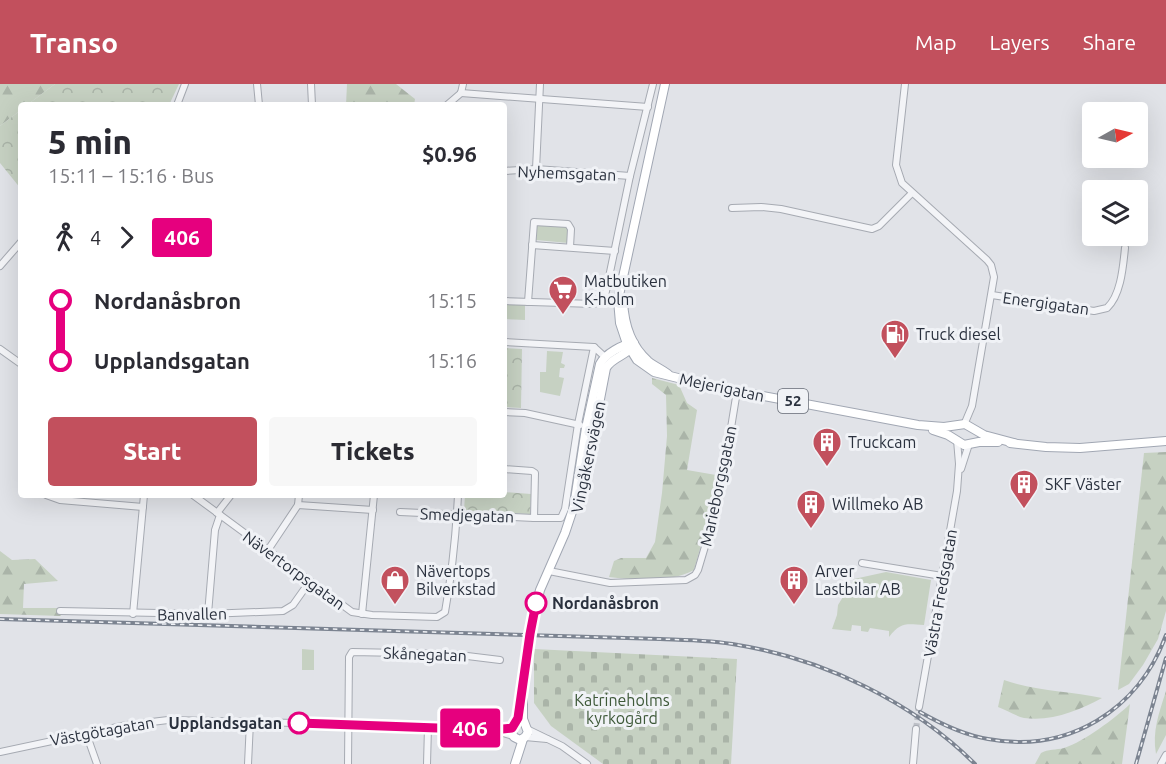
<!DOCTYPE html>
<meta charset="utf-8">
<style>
body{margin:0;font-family:Ubuntu,sans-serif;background:#f7f7f7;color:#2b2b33;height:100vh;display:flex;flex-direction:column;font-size:22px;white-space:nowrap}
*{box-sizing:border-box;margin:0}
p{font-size:20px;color:#7c7c81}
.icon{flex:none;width:33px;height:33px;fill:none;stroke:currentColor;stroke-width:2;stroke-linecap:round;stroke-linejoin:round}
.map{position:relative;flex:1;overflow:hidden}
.details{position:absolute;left:18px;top:18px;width:489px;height:396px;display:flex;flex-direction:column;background:#fff;border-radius:6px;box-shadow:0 6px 24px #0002}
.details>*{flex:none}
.badge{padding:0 12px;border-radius:4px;font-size:21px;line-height:39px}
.needle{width:39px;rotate:82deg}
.controls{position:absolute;left:1082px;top:18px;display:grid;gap:12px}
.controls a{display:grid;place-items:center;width:66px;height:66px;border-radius:6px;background:#fff;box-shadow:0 6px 24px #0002;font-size:30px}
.map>.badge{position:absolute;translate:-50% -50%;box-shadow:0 0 0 3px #fff}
.legs{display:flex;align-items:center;gap:9px;height:66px;padding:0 30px;font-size:20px}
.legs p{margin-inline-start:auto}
.summary{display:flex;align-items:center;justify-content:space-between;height:102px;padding:0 30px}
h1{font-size:33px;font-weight:800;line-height:45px}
.cta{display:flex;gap:12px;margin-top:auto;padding:12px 30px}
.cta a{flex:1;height:69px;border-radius:6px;background:#c2505d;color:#fff;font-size:24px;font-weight:800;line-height:69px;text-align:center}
.cta a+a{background:#f7f7f7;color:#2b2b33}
ul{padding:0 30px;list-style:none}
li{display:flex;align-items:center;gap:21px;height:60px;font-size:22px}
li i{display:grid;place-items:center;width:9px;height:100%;margin:0 8px;background:currentColor}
li i::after{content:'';width:15px;height:15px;margin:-8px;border:4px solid;border-radius:50%;background:#fff}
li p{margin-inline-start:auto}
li:first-child i{background:linear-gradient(#0000 50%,currentColor 0)}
li:last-child i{background:linear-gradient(currentColor 50%,#0000 0)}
header{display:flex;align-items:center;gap:36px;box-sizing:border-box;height:84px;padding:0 30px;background:#c2505d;color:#fff}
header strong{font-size:28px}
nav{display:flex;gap:33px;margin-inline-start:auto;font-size:21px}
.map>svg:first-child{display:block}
.grass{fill:#c6d1c2}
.forest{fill:url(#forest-firs)}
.cemetery{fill:url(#cemetery-stones)}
.park{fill:url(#park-crowns)}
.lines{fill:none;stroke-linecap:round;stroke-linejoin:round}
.minor-tunnel{stroke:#bcbfc6;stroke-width:6;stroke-dasharray:6 3;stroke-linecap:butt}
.minor-casing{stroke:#a6aab2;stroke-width:8}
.major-casing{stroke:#a1a7b3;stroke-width:10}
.minor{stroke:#f3f4f7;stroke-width:6}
.major{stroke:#fff;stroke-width:8}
.rail-casing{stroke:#7b8390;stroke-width:4}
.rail{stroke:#f0f2f6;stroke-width:1.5;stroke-dasharray:4.5;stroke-linecap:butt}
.major-bridge-casing{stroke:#a1a7b3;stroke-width:10;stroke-linecap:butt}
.major-bridge{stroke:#fff;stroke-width:8}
.line-1-casing{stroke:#fff;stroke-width:14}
.line-1{stroke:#e6007e;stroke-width:9}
.stop-1-dot{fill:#fff;stroke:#e6007e;stroke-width:3}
.labels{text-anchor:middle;stroke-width:6;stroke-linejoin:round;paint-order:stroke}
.shield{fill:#f0f2f6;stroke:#656b75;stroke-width:1.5}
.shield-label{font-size:15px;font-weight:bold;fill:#2a313e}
.street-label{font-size:16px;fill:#2a313e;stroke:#f0f2f6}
.poi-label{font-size:16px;fill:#2a313e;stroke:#f0f2f6;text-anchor:start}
.stop-label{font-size:16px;font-weight:bold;fill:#2a313e;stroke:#f0f2f6;text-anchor:start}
.park-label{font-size:16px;fill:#3e5939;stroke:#f0f2f6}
</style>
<header>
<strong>Transo</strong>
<nav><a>Map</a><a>Layers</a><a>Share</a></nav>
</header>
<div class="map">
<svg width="1166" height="680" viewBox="0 0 1166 680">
<defs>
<pattern id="forest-firs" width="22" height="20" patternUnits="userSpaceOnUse" patternTransform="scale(1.5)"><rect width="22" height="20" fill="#c6d1c2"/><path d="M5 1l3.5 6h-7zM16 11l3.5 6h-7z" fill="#aab4a8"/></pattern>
<pattern id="cemetery-stones" width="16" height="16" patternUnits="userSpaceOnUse" patternTransform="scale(1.5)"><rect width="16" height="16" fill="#c6d1c2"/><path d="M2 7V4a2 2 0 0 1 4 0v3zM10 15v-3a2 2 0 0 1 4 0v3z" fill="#aab4a8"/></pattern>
<pattern id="park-crowns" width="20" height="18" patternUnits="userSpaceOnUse" patternTransform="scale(1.5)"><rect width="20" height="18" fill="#c6d1c2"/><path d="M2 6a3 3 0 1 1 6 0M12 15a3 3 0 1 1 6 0" fill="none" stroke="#aab4a8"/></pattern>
</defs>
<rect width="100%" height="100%" fill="#e1e3e8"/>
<!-- grass -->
<g class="grass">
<polygon points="537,139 569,142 568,159 536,156"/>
<polygon points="504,218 525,219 525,236 504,235"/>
<polygon points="547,267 563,268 561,279 565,281 564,284 560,284 559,293 564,294 560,312 540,308 540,288 546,288"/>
<path d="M886,488L931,496L924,541C905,540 901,538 889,553V547L870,544L868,548L861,547V542L852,541L851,547L832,545L837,531L838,521L854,495Z"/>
<polygon points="302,565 314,566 314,586 302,586"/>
</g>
<!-- forest -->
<g class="forest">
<polygon points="0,0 55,0 27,21 21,21 21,26 0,42"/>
<polygon points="347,0 396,0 415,15 414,21 346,21"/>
<path d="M652,294L679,301L687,319L697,326L687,386L716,391L711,426L694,486C671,499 635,496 609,493L614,477L621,474H646L655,458L662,409L667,352L666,311L652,300Z"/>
<polygon points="1166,368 1166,527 1158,555 1143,581 1129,600 1118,606 1144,369"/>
<polygon points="0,467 12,476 35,475 58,497 24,500 23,524 60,524 61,532 0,530"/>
<path d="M1004,596C1035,607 1070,607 1102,614C1079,626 1052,638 1024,634C1016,632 1006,626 998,623Z"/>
<path d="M1166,607V651L1156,670C1152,647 1159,629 1166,607Z"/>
<path d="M1130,620L1122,680H1035L1041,669C1048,665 1056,666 1064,664C1085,657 1114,635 1130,620Z"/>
</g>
<!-- cemetery -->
<polygon class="cemetery" points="534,565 737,575 731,680 603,680 551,642 534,619"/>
<!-- park -->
<g class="park">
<polygon points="55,0 179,0 169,21 27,21"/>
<polygon points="21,26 21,105 0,79 0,42"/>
<polygon points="506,264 522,265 521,324 504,323"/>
<polygon points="504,408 531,410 530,430 464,427 465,411 504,411"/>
</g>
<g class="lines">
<!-- minor-tunnel -->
<polyline class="minor-tunnel" points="916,645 919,623"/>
<!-- minor casing -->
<g class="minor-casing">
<g id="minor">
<polyline points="257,0 259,21"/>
<polyline points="311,0 312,21"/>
<polyline points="905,0 896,81 902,99 987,176 991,181 994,193 972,322 964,341"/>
<polyline points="461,9 648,23"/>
<polyline points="461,9 463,0"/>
<polyline points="177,21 185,0"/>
<polyline points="447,21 461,9"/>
<polyline points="536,85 540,0"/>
<polyline points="504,87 536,85 630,92"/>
<polyline points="732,124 761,123 781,125 872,145 879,142 912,109"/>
<polyline points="532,161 615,167"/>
<polyline points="0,182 21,158"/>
<path d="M992,211L1094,227L1107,224C1121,211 1123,183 1125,164"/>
<polyline points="504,217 594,220 604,217 630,92 653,0"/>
<polyline points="528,218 534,138 568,140 571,145 570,163"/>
<polyline points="504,258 594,263 605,273"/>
<polyline points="0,265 21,280"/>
<polyline points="504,328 525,329 580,341"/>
<polyline points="504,385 532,387 535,389 534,434"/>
<polyline points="961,385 969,360"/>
<polyline points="46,411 60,416 143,423"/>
<path d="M193,411L352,528L372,531L437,533L445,528C452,489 456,450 458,411"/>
<polyline points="298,421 373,426"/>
<polyline points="400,428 534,434 561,434 565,425 578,340 594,263"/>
<polyline points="217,429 231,411"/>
<polyline points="268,466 298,421 299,411"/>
<polyline points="862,479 942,492"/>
<polyline points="549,487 610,499 686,496 695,491 698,486 712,439 723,393 737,307"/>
<polyline points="60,527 208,530 283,527 293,521 310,497"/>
<polyline points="133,530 144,411"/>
<polyline points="208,530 215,446 220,431"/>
<polyline points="362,530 374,411"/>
<polyline points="919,623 957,407 959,380 957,356"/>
<polyline points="527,645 562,662 587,680"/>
<polyline points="86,649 97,680"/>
<polyline points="525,653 547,655"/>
<polyline points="0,668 127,641 168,636 461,643 493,646 513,652"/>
<polyline points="248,680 250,638"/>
<polyline points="348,680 349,573 352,568 451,570 500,576"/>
<polyline points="427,680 428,643"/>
<polyline points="913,680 916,645"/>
<polyline points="1161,680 1166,671"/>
</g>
</g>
<!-- major casing -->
<g class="major-casing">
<g id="major">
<polyline points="665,0 618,216 620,239 627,260 637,276 654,288 710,302 918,341 944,343 965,340 984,351 1014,359"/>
<path d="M623,217C624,239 631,262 648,277C654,282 661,285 668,290"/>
<polyline points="933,346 948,351 964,361 979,358 998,358"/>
<polyline points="1010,359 1046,363 1080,364 1166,357"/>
<path d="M583,403L606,284C612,273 626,272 633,262"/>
<path d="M531,541L540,506L565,449L574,422L586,344L600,280C605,270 623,260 634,259"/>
<polyline points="523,605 523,635 528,648 525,653 520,656 514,653 511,647 518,634 528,561"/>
<polyline points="515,680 523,655"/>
</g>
</g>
<!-- minor -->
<use href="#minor" class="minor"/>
<!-- major -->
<use href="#major" class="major"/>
<!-- rail casing -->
<g class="rail-casing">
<g id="rail">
<path d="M0,535L660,555C686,556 712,556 738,561C823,575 913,618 975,680"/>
<path d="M920,628C941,640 964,651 988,655C1068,670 1139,626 1166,551"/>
<polyline points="1136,680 1166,574"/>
</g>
</g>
<!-- rail -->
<use href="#rail" class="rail"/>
<!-- major-bridge casing -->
<g class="major-bridge-casing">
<polyline id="major-bridge" points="528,561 531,541"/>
</g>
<!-- major-bridge -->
<use href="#major-bridge" class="major-bridge"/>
</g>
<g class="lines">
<!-- line-1 casing -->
<g class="line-1-casing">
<polyline id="line-1" points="299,639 493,646 512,644 518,634 530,550 536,519"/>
</g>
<!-- line-1 -->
<use href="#line-1" class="line-1"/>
</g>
<!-- icons -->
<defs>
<g id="supermarket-pin" transform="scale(1.5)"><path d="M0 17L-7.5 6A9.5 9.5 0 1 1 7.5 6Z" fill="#c2505d" stroke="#f0f2f6"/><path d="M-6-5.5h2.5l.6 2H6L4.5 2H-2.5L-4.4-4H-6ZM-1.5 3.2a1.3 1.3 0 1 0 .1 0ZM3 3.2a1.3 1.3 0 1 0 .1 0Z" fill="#fff"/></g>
<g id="fuel-pin" transform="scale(1.5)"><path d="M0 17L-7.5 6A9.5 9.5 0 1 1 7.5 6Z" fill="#c2505d" stroke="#f0f2f6"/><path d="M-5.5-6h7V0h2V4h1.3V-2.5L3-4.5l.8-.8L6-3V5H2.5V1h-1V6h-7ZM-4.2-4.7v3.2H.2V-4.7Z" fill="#fff"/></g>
<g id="building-pin" transform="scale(1.5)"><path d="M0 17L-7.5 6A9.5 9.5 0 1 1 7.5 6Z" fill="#c2505d" stroke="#f0f2f6"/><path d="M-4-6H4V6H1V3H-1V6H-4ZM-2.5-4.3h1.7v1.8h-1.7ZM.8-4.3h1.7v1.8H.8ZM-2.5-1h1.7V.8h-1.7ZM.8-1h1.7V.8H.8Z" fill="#fff"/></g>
<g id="shop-pin" transform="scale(1.5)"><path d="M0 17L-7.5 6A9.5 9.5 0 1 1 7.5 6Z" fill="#c2505d" stroke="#f0f2f6"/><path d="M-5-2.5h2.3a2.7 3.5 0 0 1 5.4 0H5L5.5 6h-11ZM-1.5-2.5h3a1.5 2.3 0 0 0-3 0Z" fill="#fff"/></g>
</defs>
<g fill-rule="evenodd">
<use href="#supermarket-pin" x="563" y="206"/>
<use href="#fuel-pin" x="895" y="250"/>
<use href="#building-pin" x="827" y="358"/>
<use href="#building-pin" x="1024" y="400"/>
<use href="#building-pin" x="811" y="420"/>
<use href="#shop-pin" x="395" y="496"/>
<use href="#building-pin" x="794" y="496"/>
</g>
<!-- markers -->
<g class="stop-1-dot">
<circle cx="536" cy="519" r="10"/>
<circle cx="299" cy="639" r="10"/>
</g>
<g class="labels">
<!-- shield labels -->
<rect class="shield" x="778" y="305" width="30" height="24" rx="4.5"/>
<g class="shield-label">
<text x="793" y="322">52</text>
</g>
<!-- street labels -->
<g class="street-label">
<text transform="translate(567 89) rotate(2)" y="6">Nyhemsgatan</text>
<text transform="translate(1046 219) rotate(8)" y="6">Energigatan</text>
<text transform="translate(722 303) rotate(12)" y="6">Mejerigatan</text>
<text transform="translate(588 373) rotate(-78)" y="6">Vingåkersvägen</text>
<text transform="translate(718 402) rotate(-78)" y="6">Marieborgsgatan</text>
<text transform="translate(467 431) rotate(2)" y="6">Smedjegatan</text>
<text transform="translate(294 486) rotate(36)" y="6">Nävertorpsgatan</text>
<text transform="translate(940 509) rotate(-80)" y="6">Västra Fredsgatan</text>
<text transform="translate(192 530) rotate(-1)" y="6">Banvallen</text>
<text transform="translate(425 570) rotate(2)" y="6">Skånegatan</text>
<text transform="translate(102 647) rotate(-10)" y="6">Västgötagatan</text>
</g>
<!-- poi labels -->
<g class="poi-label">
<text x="584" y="203">Matbutiken<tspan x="584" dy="18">K-holm</tspan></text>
<text x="916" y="256">Truck diesel</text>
<text x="848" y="364">Truckcam</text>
<text x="1045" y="406">SKF Väster</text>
<text x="832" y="426">Willmeko AB</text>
<text x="416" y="493">Nävertops<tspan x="416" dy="18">Bilverkstad</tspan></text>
<text x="815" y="493">Arver<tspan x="815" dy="18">Lastbilar AB</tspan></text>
</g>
<!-- stop labels -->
<g class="stop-label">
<text x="552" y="525">Nordanåsbron</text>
<text x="282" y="645" text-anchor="end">Upplandsgatan</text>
</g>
<!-- park labels -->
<g class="park-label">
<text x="622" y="622">Katrineholms<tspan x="622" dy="18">kyrkogård</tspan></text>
</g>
</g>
</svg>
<div class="controls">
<a><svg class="needle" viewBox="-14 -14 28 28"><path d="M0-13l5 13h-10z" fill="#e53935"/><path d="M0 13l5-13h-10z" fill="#7c7c81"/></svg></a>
<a><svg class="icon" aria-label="layers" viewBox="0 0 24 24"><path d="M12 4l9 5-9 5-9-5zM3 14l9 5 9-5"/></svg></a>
</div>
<b class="badge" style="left:470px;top:644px;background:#e6007e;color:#fff">406</b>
<section class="details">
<div class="summary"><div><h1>5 min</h1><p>15:11 – 15:16 · Bus</p></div><b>$0.96</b></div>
<div class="legs"><svg class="icon" aria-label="walk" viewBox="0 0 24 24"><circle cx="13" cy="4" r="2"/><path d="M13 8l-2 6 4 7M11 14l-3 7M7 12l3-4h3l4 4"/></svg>4<svg class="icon" aria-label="forward" viewBox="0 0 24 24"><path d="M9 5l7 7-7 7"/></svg><b class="badge" style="background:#e6007e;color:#fff">406</b></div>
<ul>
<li><i style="color:#e6007e"></i><b>Nordanåsbron</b><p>15:15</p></li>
<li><i style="color:#e6007e"></i><b>Upplandsgatan</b><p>15:16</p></li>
</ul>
<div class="cta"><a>Start</a><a>Tickets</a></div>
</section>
</div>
